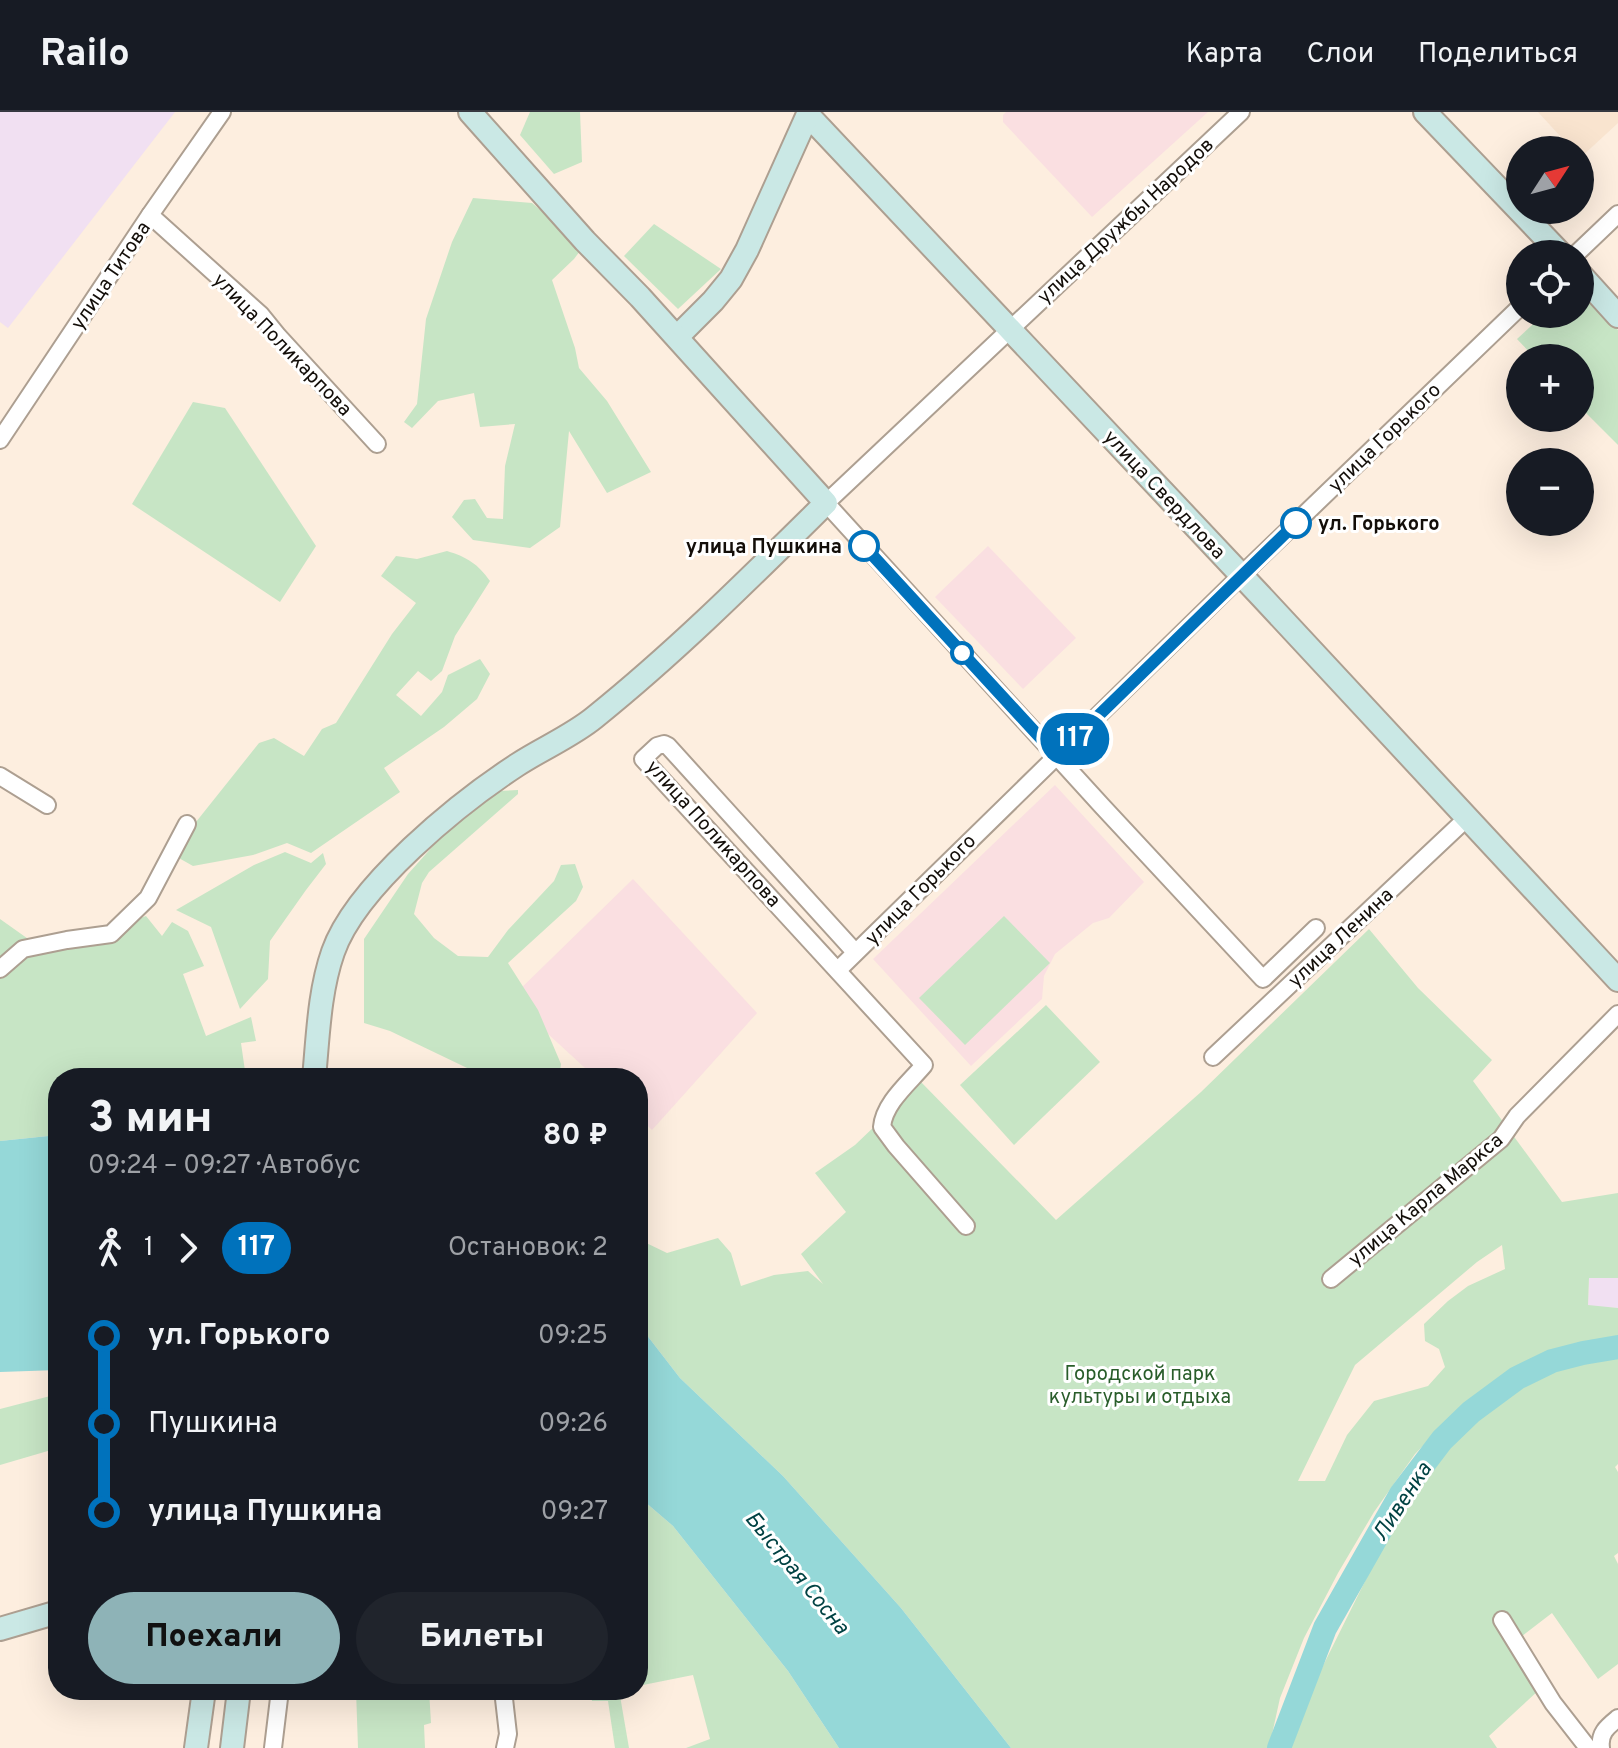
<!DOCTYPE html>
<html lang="ru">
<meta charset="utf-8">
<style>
body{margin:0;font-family:Overpass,sans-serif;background:#20242c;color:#f1f3f6;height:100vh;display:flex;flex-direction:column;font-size:30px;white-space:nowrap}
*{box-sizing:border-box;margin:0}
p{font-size:26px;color:#9ea1a6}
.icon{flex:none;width:44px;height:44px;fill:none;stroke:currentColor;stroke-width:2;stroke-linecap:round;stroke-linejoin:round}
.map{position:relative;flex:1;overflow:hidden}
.panel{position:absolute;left:48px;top:956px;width:600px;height:632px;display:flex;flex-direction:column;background:#171b24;border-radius:32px;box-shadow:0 8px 32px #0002}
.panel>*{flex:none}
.badge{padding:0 16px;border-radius:26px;font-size:28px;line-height:52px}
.needle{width:52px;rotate:54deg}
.buttons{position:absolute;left:1506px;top:24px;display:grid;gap:16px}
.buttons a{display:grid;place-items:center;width:88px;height:88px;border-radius:50%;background:#171b24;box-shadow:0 8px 32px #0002;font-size:40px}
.map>.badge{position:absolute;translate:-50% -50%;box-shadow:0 0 0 4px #fff}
.legs{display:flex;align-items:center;gap:12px;height:88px;padding:0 40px;font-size:26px}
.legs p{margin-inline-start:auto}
.headline{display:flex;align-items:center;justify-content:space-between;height:136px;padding:0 40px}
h1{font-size:44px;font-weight:800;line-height:60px}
.cta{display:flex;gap:16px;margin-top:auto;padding:16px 40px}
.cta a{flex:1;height:92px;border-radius:48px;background:#8eb3b7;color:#111;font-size:32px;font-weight:800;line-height:92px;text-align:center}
.cta a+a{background:#20242c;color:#f1f3f6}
ul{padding:0 40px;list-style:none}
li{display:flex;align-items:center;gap:28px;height:88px;font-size:30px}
li i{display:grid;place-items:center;width:12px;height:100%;margin:0 10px;background:currentColor}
li i::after{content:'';width:20px;height:20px;margin:-10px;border:6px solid;border-radius:50%;background:#171b24}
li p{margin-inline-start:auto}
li:first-child i{background:linear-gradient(#0000 50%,currentColor 0)}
li:last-child i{background:linear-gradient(currentColor 50%,#0000 0)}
header{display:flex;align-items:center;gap:48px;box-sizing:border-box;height:112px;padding:0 40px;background:#171b24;border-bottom:2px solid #363941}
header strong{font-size:38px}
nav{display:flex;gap:44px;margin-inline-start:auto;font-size:28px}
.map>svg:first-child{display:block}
.built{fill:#f9e4cf}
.industrial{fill:#f1e0f2}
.education{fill:#fadfe1}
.green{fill:#c7e5c5;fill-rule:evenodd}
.water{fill:#95d8d8}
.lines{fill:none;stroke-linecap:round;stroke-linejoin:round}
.river{stroke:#95d8d8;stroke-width:24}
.street-casing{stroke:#ad9f91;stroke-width:20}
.secondary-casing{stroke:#ad9f91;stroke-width:26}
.street{stroke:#fff;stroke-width:16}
.secondary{stroke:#cae8e5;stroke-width:22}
.line-1-casing{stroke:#fff;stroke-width:18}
.line-1{stroke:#0072bc;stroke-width:12}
.stop-1-dot{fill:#fff;stroke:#0072bc;stroke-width:4}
.labels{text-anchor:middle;stroke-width:6;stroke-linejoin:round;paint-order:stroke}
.street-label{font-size:20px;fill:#130e09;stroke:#fff}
.stop-label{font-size:20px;font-weight:bold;fill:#130e09;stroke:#fff;text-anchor:start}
.park-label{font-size:20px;fill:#295d2a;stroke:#fff}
.water-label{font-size:22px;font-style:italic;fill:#014243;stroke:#fff}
</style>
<header>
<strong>Railo</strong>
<nav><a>Карта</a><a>Слои</a><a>Поделиться</a></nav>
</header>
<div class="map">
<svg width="1618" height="1636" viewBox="0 0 1618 1636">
<rect width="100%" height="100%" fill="#fdeedf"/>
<!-- built -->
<polygon class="built" points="1538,0 1618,0 1618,11 1580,46 1580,38 1573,38"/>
<!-- industrial -->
<g class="industrial">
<polygon points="0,0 175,0 8,216 0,210"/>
<polygon points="1589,1166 1618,1166 1618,1196 1588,1194"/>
</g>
<!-- education -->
<g class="education">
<polygon points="1006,0 1208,0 1092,105 1003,10 1003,3"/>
<polygon points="988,434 1076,526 1023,577 935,485"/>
<polygon points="1055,673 1144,770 1109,806 1093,811 1055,842 1044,864 1042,887 971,954 873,847"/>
<polygon points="633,767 757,901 652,1018 638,1004 638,966 596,966 510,887"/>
</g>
<!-- green -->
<g class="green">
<polygon points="530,0 580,0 582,50 554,62 520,23"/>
<polygon points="473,86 532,91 583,135 574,147 552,168 575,236 579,256 607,289 651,360 607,381 569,319 560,415 530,436 473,428 452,405 464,388 475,387 487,406 503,407 505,354 515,312 480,315 474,281 438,289 412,316 404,310 417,292 426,207 452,130"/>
<polygon points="654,112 721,157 678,197 624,144"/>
<polygon points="1580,179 1618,218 1618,333 1580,295 1580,246 1535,246 1517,227 1544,202 1580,202"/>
<polygon points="193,290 225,296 316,434 280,490 132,392"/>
<path d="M447,439C467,445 478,452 490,469L455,524L442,559L431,569L418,559L396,583L421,604L442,580L448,563L480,547L490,562L477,587L444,615L384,656L400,680L311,741L287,731L253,743L193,754L177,745L192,715L259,631L274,626L304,644L322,617L336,611L392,522L416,491L381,464L396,444L417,447Z"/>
<polygon points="518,678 518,682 429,760 422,771 414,802 434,826 458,844 488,845 508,818 554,769 561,753 575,752 583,775 576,789 508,851 538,898 561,952 559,966 488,966 390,919 364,911 364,827 408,762 442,724 497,679"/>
<polygon points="285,740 311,751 323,741 326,752 306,778 270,829 268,867 240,897 211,815 176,798 254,753"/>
<polygon points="146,804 162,824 172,810 188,819 204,854 183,862 206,924 251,905 256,929 241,931 246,966 58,966 58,1023 0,1029 0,807 48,841"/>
<polygon points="1004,804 1050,851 965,933 919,886"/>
<path d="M1369,817L1418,876L1492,948L1473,969L1562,1090L1618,1081V1166H1589L1588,1193L1618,1196V1225L1550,1241L1513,1257L1489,1273L1440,1316L1415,1342L1374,1400L1338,1461L1304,1526L1280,1586L1269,1636H1011L901,1496L783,1364L680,1266L646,1222L638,1216V1127L667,1141L718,1126L731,1141L741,1174L774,1163L808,1159L823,1172L801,1142L846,1100L815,1061L855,1033L921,970L1056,1108L1201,980ZM1502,1133L1505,1157L1468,1174L1448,1189L1424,1212L1425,1229L1439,1237L1445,1255L1428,1274L1374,1289L1347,1323L1325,1369H1298L1355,1253L1477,1150Z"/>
<polygon points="1046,893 1100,950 1014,1033 960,973"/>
<polygon points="1618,1242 1618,1352 1615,1355 1618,1360 1618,1441 1614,1444 1618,1452 1618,1552 1598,1567 1552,1501 1509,1534 1539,1578 1489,1624 1497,1636 1288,1636 1310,1580 1383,1433 1424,1367 1472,1310 1491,1291 1511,1278 1583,1248"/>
<polygon points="58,1282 58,1336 0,1353 0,1297"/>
<polygon points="638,1384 673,1414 788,1559 839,1636 686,1636 710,1627 693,1563 638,1574"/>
<polygon points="356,1578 429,1578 431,1611 424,1613 425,1636 358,1636"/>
<polygon points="590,1578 619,1578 629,1636 615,1636 608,1589 592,1589"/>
</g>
<!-- water -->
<g class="water">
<polygon points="58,1023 58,1258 0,1260 0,1029"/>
<polygon points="638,1216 646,1222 680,1266 783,1364 901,1496 1011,1636 839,1636 788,1559 673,1414 638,1384"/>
</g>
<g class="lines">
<!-- river -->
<polyline class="river" points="1279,1636 1325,1516 1401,1382 1442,1328 1471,1300 1517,1266 1552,1249 1583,1241 1618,1235"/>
<!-- street casing -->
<g class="street-casing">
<g id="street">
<polyline points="1241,0 826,391 1102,694 1263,867 1316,816"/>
<polyline points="150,103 261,203 278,224 377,332"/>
<polyline points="1576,142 1618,102"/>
<polyline points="0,328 150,103 222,0"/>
<polyline points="0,664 47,693"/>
<path d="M855,840L668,634L664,632L657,634L643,647L924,953C909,971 884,991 882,1015L896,1034L966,1114"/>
<polyline points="0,857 23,837 67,828 111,822 148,786 187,712"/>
<polyline points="838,858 1254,451 1520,195"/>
<polyline points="1213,945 1467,706"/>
<polyline points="1331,1167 1501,1027 1517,1004 1618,902"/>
<polyline points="1502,1508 1553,1591 1588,1636"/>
<polyline points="503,1578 508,1622 505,1636"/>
<polyline points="273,1636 280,1578"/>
<path d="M1601,1636C1599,1621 1607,1615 1618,1606"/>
</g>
</g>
<!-- secondary casing -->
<g class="secondary-casing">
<g id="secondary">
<polyline points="1425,0 1561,142"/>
<polyline points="808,3 1260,483 1618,868"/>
<polyline points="1580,162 1618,204"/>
<polyline points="677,225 713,189 731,167 747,138 809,0"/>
<path d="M314,966C318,925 319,880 333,840C356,774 459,691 517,653C543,636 572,624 595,605C677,539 751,465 826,391L640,185L585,129L470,0"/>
<polyline points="0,1517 58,1500"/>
<polyline points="196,1636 204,1578"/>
<polyline points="232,1636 239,1578"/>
</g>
</g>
<!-- street -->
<use href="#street" class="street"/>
<!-- secondary -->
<use href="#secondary" class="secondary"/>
</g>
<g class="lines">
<!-- line-1 casing -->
<g class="line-1-casing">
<polyline id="line-1" points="864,434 1057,644 1296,411"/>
</g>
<!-- line-1 -->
<use href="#line-1" class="line-1"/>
</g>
<!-- markers -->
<g class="stop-1-dot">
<circle cx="1296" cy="411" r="14"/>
<circle cx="864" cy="434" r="14"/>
<circle cx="962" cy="541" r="10"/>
</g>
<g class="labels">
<!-- street labels -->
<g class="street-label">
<text transform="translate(1125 108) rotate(-43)" y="7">улица Дружбы Народов</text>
<text transform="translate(110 163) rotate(-56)" y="7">улица Титова</text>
<text transform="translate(283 232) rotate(46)" y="7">улица Поликарпова</text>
<text transform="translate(1384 325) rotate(-44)" y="7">улица Горького</text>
<text transform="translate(1165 382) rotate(47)" y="7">улица Свердлова</text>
<text transform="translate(714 721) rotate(48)" y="7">улица Поликарпова</text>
<text transform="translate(920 777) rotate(-45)" y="7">улица Горького</text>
<text transform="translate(1340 825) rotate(-43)" y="7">улица Ленина</text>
<text transform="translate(1425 1087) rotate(-40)" y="7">улица Карла Маркса</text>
</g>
<!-- stop labels -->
<g class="stop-label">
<text x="1318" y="418">ул. Горького</text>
<text x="842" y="441" text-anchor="end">улица Пушкина</text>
</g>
<!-- park labels -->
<g class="park-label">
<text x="1140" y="1268">Городской парк<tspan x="1140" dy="23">культуры и отдыха</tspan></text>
</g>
<!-- water labels -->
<g class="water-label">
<text transform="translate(1401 1389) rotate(-57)" y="8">Ливенка</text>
<text transform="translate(798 1460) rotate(51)" y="8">Быстрая Сосна</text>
</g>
</g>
</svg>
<div class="buttons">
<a><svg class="needle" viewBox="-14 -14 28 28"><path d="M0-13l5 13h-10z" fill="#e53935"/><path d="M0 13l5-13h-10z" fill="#9ea1a6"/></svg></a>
<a><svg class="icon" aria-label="locate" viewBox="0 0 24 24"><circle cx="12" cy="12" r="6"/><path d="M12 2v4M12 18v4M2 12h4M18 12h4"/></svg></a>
<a>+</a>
<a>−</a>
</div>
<b class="badge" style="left:1075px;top:627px;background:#0072bc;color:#fff">117</b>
<section class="panel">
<div class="headline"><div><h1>3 мин</h1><p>09:24 – 09:27 · Автобус</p></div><b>80 ₽</b></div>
<div class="legs"><svg class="icon" aria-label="walk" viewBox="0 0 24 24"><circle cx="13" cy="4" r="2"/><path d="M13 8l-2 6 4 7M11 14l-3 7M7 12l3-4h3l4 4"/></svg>1<svg class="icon" aria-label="forward" viewBox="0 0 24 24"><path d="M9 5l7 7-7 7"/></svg><b class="badge" style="background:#0072bc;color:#fff">117</b><p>Остановок: 2</p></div>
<ul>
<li><i style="color:#0072bc"></i><b>ул. Горького</b><p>09:25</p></li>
<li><i style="color:#0072bc"></i><span>Пушкина</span><p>09:26</p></li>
<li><i style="color:#0072bc"></i><b>улица Пушкина</b><p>09:27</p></li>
</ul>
<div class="cta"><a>Поехали</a><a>Билеты</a></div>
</section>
</div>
